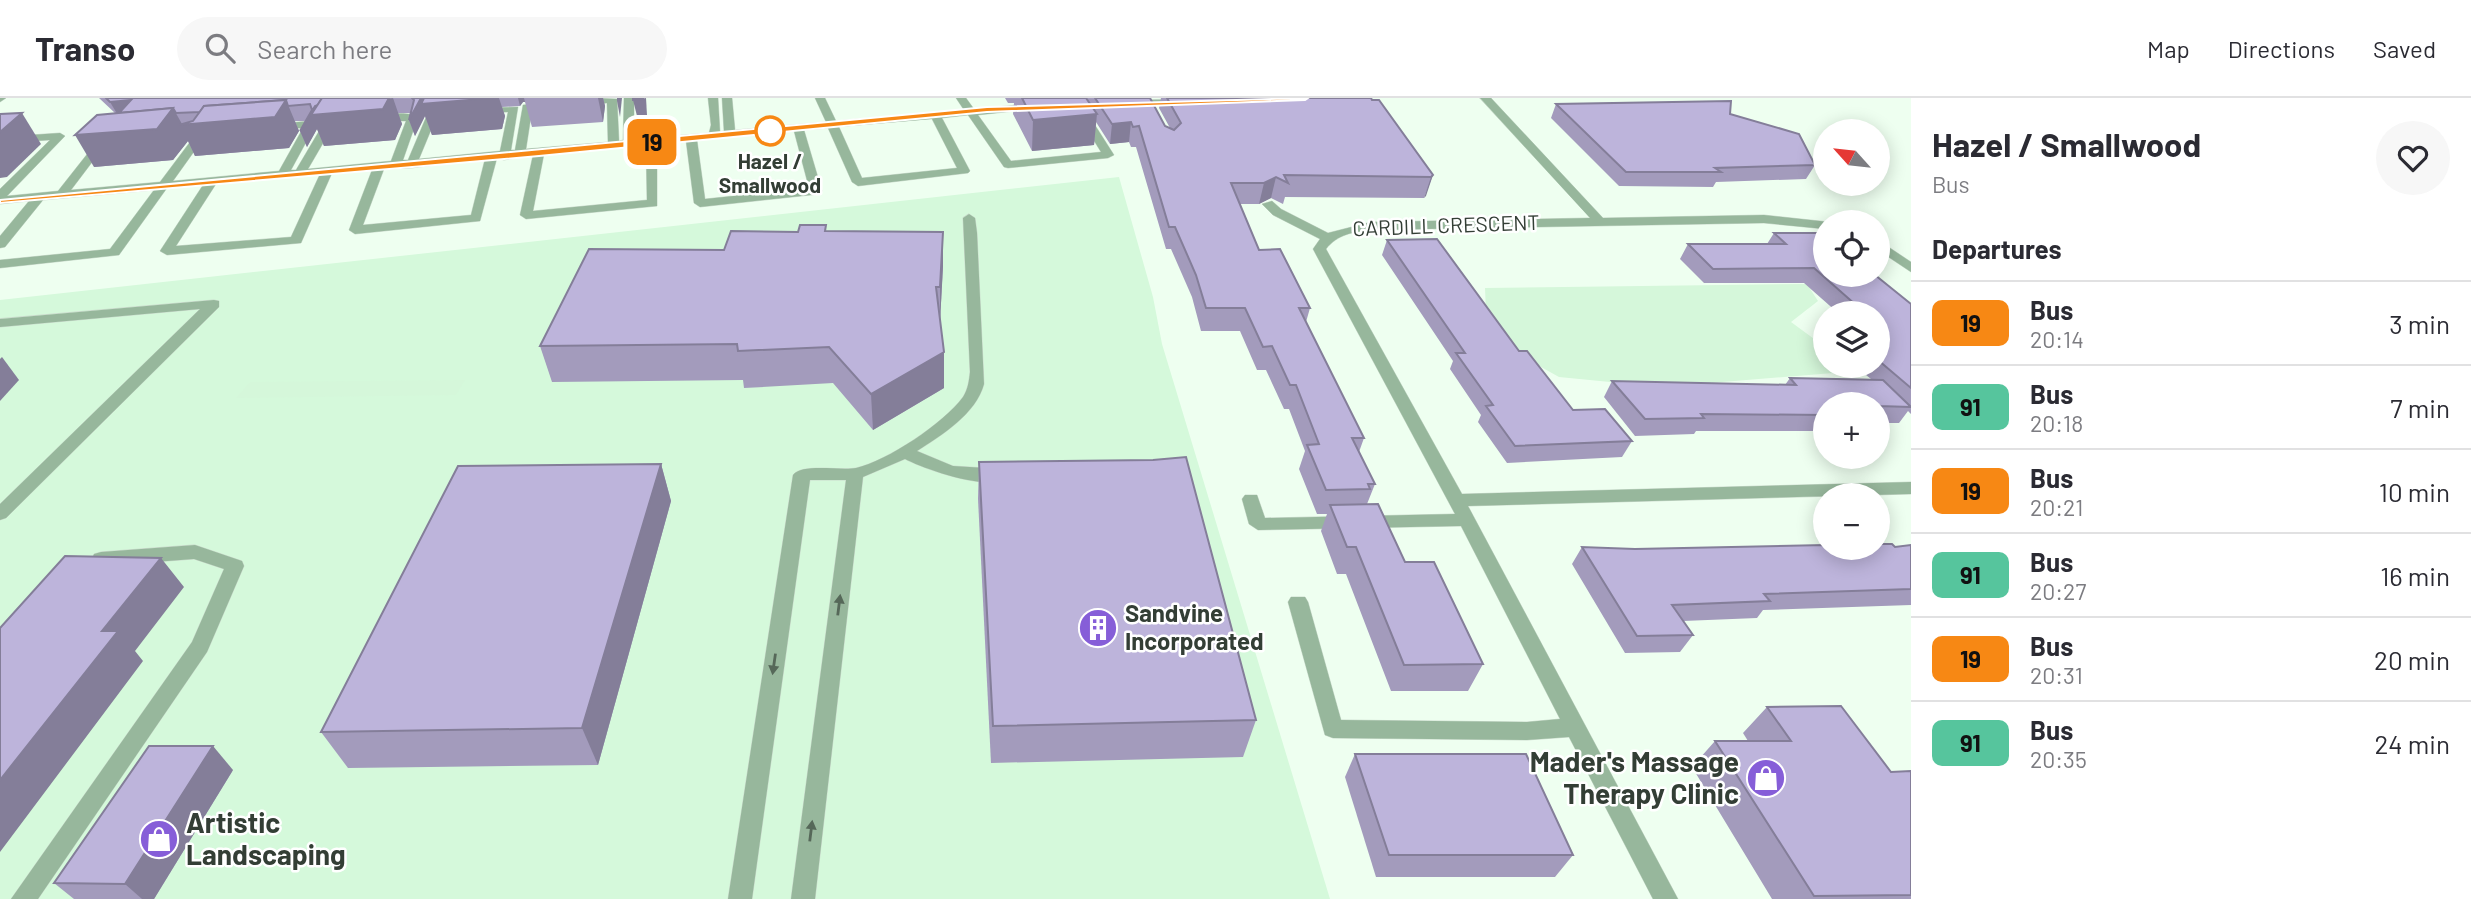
<!DOCTYPE html>
<meta charset="utf-8">
<style>
body{margin:0;font-family:Barlow,sans-serif;background:#f7f7f7;color:#2b2b33;height:100vh;display:flex;flex-direction:column;font-size:26px;white-space:nowrap}
*{box-sizing:border-box;margin:0}
p{font-size:23px;color:#7c7c81}
.icon{flex:none;width:38px;height:38px;fill:none;stroke:currentColor;stroke-width:2;stroke-linecap:round;stroke-linejoin:round}
.map{position:relative;flex:1;overflow:hidden}
.drawer{display:flex;flex-direction:column;background:#fff;width:560px}
.drawer>*{flex:none}
.badge{padding:0 14px;border-radius:10px;font-size:24px;line-height:46px}
.needle{width:46px;rotate:297deg}
.controls{position:absolute;left:1813px;top:21px;display:grid;gap:14px}
.controls a{display:grid;place-items:center;width:77px;height:77px;border-radius:50%;background:#fff;box-shadow:0 4px 18px #0003;font-size:35px}
.map>.badge{position:absolute;translate:-50% -50%;box-shadow:0 0 0 4px #fff}
h2{padding:0 21px;font-size:26px;line-height:63px}
.round{display:grid;place-items:center;flex:none;width:74px;height:74px;border-radius:37px;background:#f7f7f7}
.headline{display:flex;align-items:center;justify-content:space-between;height:119px;padding:0 21px}
h1{font-size:33px;font-weight:700;line-height:52px}
ul{padding:0;list-style:none}
li{display:flex;align-items:center;gap:21px;height:84px;padding:0 21px;border-top:2px solid #e1e1e2}
li div{flex:1}
li b{display:block;font-size:26px}
li em{font-style:normal}
li .badge{min-width:77px;font-weight:700;text-align:center}
header{display:flex;align-items:center;gap:42px;box-sizing:border-box;height:98px;padding:0 35px;background:#fff;border-bottom:2px solid #e1e1e2}
header strong{font-size:33px}
nav{display:flex;gap:38px;margin-inline-start:auto;font-size:24px}
.search{width:490px;height:63px;background:#f7f7f7;display:flex;align-items:center;gap:18px;box-sizing:border-box;padding:0 24px;border-radius:38px;color:#7c7c81;font-size:26px}
main{display:flex;flex:1;min-height:0}
.map>svg:first-child{display:block}
.built{fill:#d5f9db}
.green{fill:#d5f7da}
.lines{fill:none;stroke-linecap:round;stroke-linejoin:round}
.minor-casing{stroke:#ccdcce;stroke-width:1}
.minor{fill:#97b79c;fill-rule:evenodd}
.wall{fill:#a39bbc}
.shaded-wall{fill:#847e99}
.building{fill:#bdb4db;stroke:#847e99;stroke-width:2}
.oneway{fill:#566859}
.line{fill:#f78814;stroke:#fff;stroke-width:2}
.stop-dot{fill:#fff;stroke:#f78814;stroke-width:3.5}
.labels{text-anchor:middle;stroke-width:5;stroke-linejoin:round;paint-order:stroke}
.far-stop-label{font-size:21px;font-weight:bold;fill:#333e35;stroke:#fff}
.far-street-label{font-size:21px;fill:#333e35;stroke:#fff}
.poi-label{font-size:24px;font-weight:bold;fill:#333e35;stroke:#fff;text-anchor:start}
.near-poi-label{font-size:28px;font-weight:bold;fill:#333e35;stroke:#fff;text-anchor:end}
</style>
<header>
<strong>Transo</strong>
<div class="search"><svg class="icon" aria-label="search" viewBox="0 0 24 24"><circle cx="10" cy="10" r="6"/><path d="M15 15l6 6"/></svg>Search here</div>
<nav><a>Map</a><a>Directions</a><a>Saved</a></nav>
</header>
<main>
<div class="map">
<svg width="1911" height="801" viewBox="0 0 1911 801">
<rect width="100%" height="100%" fill="#eefff0"/>
<!-- built -->
<polygon class="built" points="1119,79 1153,199 1162,246 1330,801 0,801 0,202"/>
<!-- green -->
<g class="green">
<polygon points="1807,186 1818,203 1791,224 1825,249 1825,268 1851,268 1858,273 1661,289 1559,279 1487,239 1485,190"/>
<polygon points="465,282 456,297 236,300 250,284"/>
</g>
<g class="lines">
<!-- minor casing -->
<g class="minor-casing">
<g id="minor">
<polygon points="0,0 6,0 0,4"/>
<path d="M591,0L617,1L619,43L623,42L624,0H634V41L709,35L711,27L708,0H718L720,34L724,33L722,0H732L735,32L826,24L815,0H825L836,23L964,12L956,0H966L974,11L1038,5L1043,8L1042,10L978,17L1011,63L1101,54L1077,15L1082,12L1086,13L1114,57L1108,60L1008,70L1004,69L968,17L942,20L970,73L968,75L858,88L852,84L828,30L804,32L822,93L820,96L700,109L694,105L686,43L657,46V108L526,121L520,117L533,57L504,62L497,60L480,123L355,136L349,132L372,72L332,75L301,145L167,157L160,153L203,87L167,90L119,157L0,170V162L110,151L154,92L43,102L5,149L0,150V138L29,103L0,106V91L50,42L0,45V39L60,35L65,38L7,98L58,93L88,55L106,43L110,44V48L96,59L71,92L160,84L199,32L203,31L208,34L173,83L279,73L303,30L269,31V27L273,26L311,23L316,26L291,72H296L325,23L336,21L341,24L333,28L308,71L391,63L406,23H374L373,21C382,15 409,13 418,19L403,62H408L427,17C432,12 444,11 449,16L436,20L419,61L500,53L508,14L475,15V11L479,10L518,9L511,52H515L523,7L547,4L552,7L551,9L532,12L526,51L608,44L607,5L582,7L577,4ZM932,21L957,70L862,80L839,29ZM794,33L809,90L705,101L697,42ZM646,47L647,102L533,113L544,56ZM485,61L471,117L363,127L384,71L411,70ZM320,76L291,139L176,148L216,86Z"/>
<path d="M1480,0H1491L1603,120L1764,117L1829,124H1825V131L1764,125L1371,132C1353,134 1338,136 1326,151L1462,396L1911,384V396L1468,408L1678,801H1653L1569,639L1527,642L1333,640L1325,637L1288,504L1291,499H1305L1308,504L1341,622L1527,624L1560,621L1461,428L1258,432L1249,426L1242,401L1245,397H1257L1265,420L1455,416L1313,151L1320,141L1273,117L1262,106L1272,103L1281,111L1328,135L1371,124L1590,120Z"/>
<polygon points="1189,1 1190,3 1185,6 1066,10 1061,7 1066,4"/>
<path d="M969,116L975,120L977,135L984,286C976,316 942,337 917,353L953,368L1003,371L1012,377C996,397 924,371 905,361L863,379L815,801H791L846,382H810L752,801H728L793,377C802,365 840,373 856,370C887,363 944,325 963,299C968,291 969,283 970,274L963,120Z"/>
<polygon points="1878,142 1911,164 1911,174 1878,152"/>
<polygon points="214,202 219,203 219,209 6,420 0,422 0,406 200,211 0,229 0,221"/>
<polygon points="195,447 242,463 244,468 207,554 38,801 11,801 192,544 224,471 194,461 101,468 94,466 92,461 94,456 101,454"/>
</g>
</g>
<!-- minor -->
<use href="#minor" class="minor"/>
</g>
<!-- wall -->
<g class="wall">
<polygon points="99,0 603,0 605,8 603,24 532,29 525,4 523,4 520,8 502,9 505,18 502,31 432,37 425,18 415,38 409,22 411,15 398,15 402,26 395,42 324,48 317,31 307,49 300,33 305,23 295,23 299,33 289,50 195,58 188,43 173,62 94,69 115,15"/>
<polygon points="1005,0 1150,0 1165,28 1170,30 1159,10 1161,0 1371,0 1433,77 1424,100 1285,99 1283,106 1271,100 1259,106 1240,106 1259,152 1310,210 1306,224 1364,340 1359,354 1375,386 1367,406 1405,464 1483,566 1468,593 1391,593 1346,476 1337,476 1321,433 1327,416 1317,416 1299,371 1305,353 1289,311 1284,311 1266,272 1257,272 1240,233 1201,233 1192,199 1171,151 1166,151 1136,49 1131,49 1129,44 1110,46 1096,24 1094,47 1032,53 1013,16 1014,5 1008,5"/>
<polygon points="1556,6 1730,16 1815,67 1806,81 1716,84 1713,89 1619,88 1551,20"/>
<polygon points="826,133 943,134 943,168 940,223 944,290 873,332 833,285 744,290 743,282 552,284 540,248 724,152 798,134"/>
<polygon points="1774,135 1911,206 1911,316 1908,313 1899,325 1878,325 1878,306 1825,306 1825,333 1696,333 1694,336 1635,338 1604,299 1612,283 1785,287 1790,280 1871,281 1855,268 1878,268 1878,215 1838,215 1804,185 1704,185 1680,161 1688,146 1767,146"/>
<polygon points="1387,142 1519,253 1573,312 1632,343 1622,359 1507,365 1478,324 1481,317 1450,271 1453,263 1382,157"/>
<polygon points="979,364 1256,622 1243,659 991,665 978,401"/>
<polygon points="661,366 671,403 598,667 348,670 321,634"/>
<polygon points="1911,447 1911,507 1763,512 1757,520 1683,523 1693,537 1680,554 1625,555 1572,466 1582,449 1635,451 1895,449"/>
<polygon points="1767,609 1891,674 1911,673 1911,801 1772,801 1692,669 1715,643 1748,643 1743,635"/>
<polygon points="1355,656 1573,757 1555,779 1376,779 1345,679"/>
<polygon points="233,672 154,801 74,801 54,785"/>
</g>
<!-- shaded-wall -->
<g class="shaded-wall">
<polygon points="393,0 402,26 395,42 324,48 317,31 307,49 300,33 315,8"/>
<polygon points="421,0 499,0 505,18 502,31 432,37 425,18 415,38 409,22"/>
<polygon points="518,0 524,0 525,4 523,4 520,8"/>
<polygon points="598,0 603,0 605,8 603,24"/>
<polygon points="617,0 622,0 620,19 617,3"/>
<polygon points="646,0 647,17 637,18 633,2"/>
<polygon points="131,2 119,19 110,4"/>
<polygon points="286,2 299,33 289,50 195,58 188,43 173,62 94,69 75,37 173,10 182,26"/>
<polygon points="22,15 41,46 7,79 0,80 0,34"/>
<polygon points="1097,16 1094,47 1032,53 1033,22"/>
<polygon points="1131,24 1129,44 1110,46 1112,26"/>
<polygon points="1433,77 1426,98 1424,100 1431,79"/>
<polygon points="1276,79 1271,100 1259,106 1264,85"/>
<polygon points="943,134 943,168 940,224 940,189"/>
<polygon points="944,254 944,290 873,332 871,296"/>
<polygon points="2,259 19,282 0,303 0,261"/>
<polygon points="661,366 671,403 598,667 582,630"/>
<polygon points="161,460 184,489 135,553 143,563 0,754 0,682 102,533"/>
<polygon points="213,648 233,672 154,801 142,801 125,786"/>
</g>
<!-- building -->
<g class="building">
<polygon points="106,0 324,0 322,0 318,7 315,8 300,33 312,12 310,6 288,8 286,2 204,8 200,14 176,15 173,10 119,15 131,2 110,4"/>
<polygon points="322,0 389,0 383,11 311,17"/>
<polygon points="412,0 421,0 409,22 414,2"/>
<polygon points="424,0 493,0 421,6"/>
<polygon points="633,0 643,0 643,1 633,2"/>
<polygon points="1022,0 1086,0 1097,16 1033,22"/>
<polygon points="1095,0 1150,0 1165,28 1174,32 1181,25 1167,0 1371,0 1372,2 1379,2 1433,77 1431,79 1284,77 1288,85 1276,79 1264,85 1231,85 1259,152 1280,151 1310,210 1299,210 1364,340 1352,340 1375,386 1368,386 1370,391 1326,392 1307,347 1319,346 1296,287 1290,287 1272,248 1263,249 1245,210 1206,210 1196,177 1175,129 1169,129 1139,28 1133,29 1131,24 1112,26"/>
<polygon points="286,2 275,19 179,27 193,23 204,8"/>
<polygon points="1731,3 1730,16 1799,36 1815,67 1715,70 1721,74 1626,74 1556,6"/>
<polygon points="173,10 157,31 75,37 97,17"/>
<polygon points="22,15 0,34 0,16"/>
<polygon points="800,127 826,127 825,133 943,134 940,189 936,189 944,254 871,296 829,249 738,253 737,246 540,248 589,151 724,152 731,133 798,134"/>
<polygon points="1774,135 1823,135 1825,137 1825,177 1875,177 1911,206 1911,290 1878,262 1878,215 1865,215 1814,170 1713,171 1688,146 1786,146"/>
<polygon points="1437,141 1519,253 1527,253 1573,312 1605,311 1632,343 1515,348 1486,308 1493,307 1456,255 1465,255 1387,142"/>
<polygon points="1790,280 1883,282 1911,309 1878,308 1878,306 1825,306 1825,317 1701,316 1704,320 1645,321 1612,283 1796,287"/>
<polygon points="1186,359 1256,622 993,628 979,364 1153,362"/>
<polygon points="661,366 582,630 321,634 458,368"/>
<polygon points="1378,406 1405,464 1434,464 1483,566 1404,567 1356,449 1347,449 1330,407"/>
<polygon points="1878,446 1892,446 1895,449 1911,447 1911,491 1764,496 1770,503 1672,507 1693,537 1637,538 1582,449 1635,451 1825,447 1825,450 1878,450"/>
<polygon points="65,458 161,460 102,533 118,533 0,682 0,530"/>
<polygon points="1841,608 1891,674 1911,673 1911,797 1814,798 1715,643 1791,643 1767,609"/>
<polygon points="149,648 213,648 125,786 54,785"/>
<polygon points="1355,656 1526,656 1573,757 1389,757"/>
</g>
<!-- one-way arrows -->
<defs><path id="oneway-solid" d="M-6-.8H1V-3.2L6.5 0L1 3.2V.8H-6Z" transform="scale(1.75)"/></defs>
<g class="oneway">
<use href="#oneway-solid" transform="translate(839 507) rotate(-83)"/>
<use href="#oneway-solid" transform="translate(774 566) rotate(98)"/>
<use href="#oneway-solid" transform="translate(811 733) rotate(-83)"/>
</g>
<!-- line -->
<polygon class="line" points="1305,2 987,14 539,58 0,105 0,102 987,9 1308,0"/>
<!-- icons -->
<defs>
<g id="building-disc" transform="scale(2.0125)"><circle r="9.5" fill="#865ed8" stroke="#fff"/><path d="M-4-6H4V6H1V3H-1V6H-4ZM-2.5-4.3h1.7v1.8h-1.7ZM.8-4.3h1.7v1.8H.8ZM-2.5-1h1.7V.8h-1.7ZM.8-1h1.7V.8H.8Z" fill="#fff"/></g>
<g id="shop-disc" transform="scale(2.0125)"><circle r="9.5" fill="#865ed8" stroke="#fff"/><path d="M-5-2.5h2.3a2.7 3.5 0 0 1 5.4 0H5L5.5 6h-11ZM-1.5-2.5h3a1.5 2.3 0 0 0-3 0Z" fill="#fff"/></g>
</defs>
<g fill-rule="evenodd">
<use href="#building-disc" x="1098" y="530"/>
<use href="#shop-disc" x="1766" y="680"/>
<use href="#shop-disc" x="159" y="741"/>
</g>
<!-- markers -->
<circle class="stop-dot" cx="770" cy="33" r="14"/>
<g class="labels">
<!-- far-stop labels -->
<g class="far-stop-label">
<text x="770" y="71">Hazel /<tspan x="770" dy="24">Smallwood</tspan></text>
</g>
<!-- far-street labels -->
<g class="far-street-label">
<text transform="translate(1446 128) rotate(-2)" y="7">CARDILL CRESCENT</text>
</g>
<!-- poi labels -->
<g class="poi-label">
<text x="1125" y="524">Sandvine<tspan x="1125" dy="28">Incorporated</tspan></text>
</g>
<!-- near-poi labels -->
<g class="near-poi-label">
<text x="1739" y="674">Mader's Massage<tspan x="1739" dy="32">Therapy Clinic</tspan></text>
<text x="186" y="735" text-anchor="start">Artistic<tspan x="186" dy="32">Landscaping</tspan></text>
</g>
</g>
</svg>
<div class="controls">
<a><svg class="needle" viewBox="-14 -14 28 28"><path d="M0-13l5 13h-10z" fill="#e53935"/><path d="M0 13l5-13h-10z" fill="#7c7c81"/></svg></a>
<a><svg class="icon" aria-label="locate" viewBox="0 0 24 24"><circle cx="12" cy="12" r="6"/><path d="M12 2v4M12 18v4M2 12h4M18 12h4"/></svg></a>
<a><svg class="icon" aria-label="layers" viewBox="0 0 24 24"><path d="M12 4l9 5-9 5-9-5zM3 14l9 5 9-5"/></svg></a>
<a>+</a>
<a>−</a>
</div>
<b class="badge" style="left:652px;top:44px;background:#f78814;color:#111">19</b>
</div>
<section class="drawer">
<div class="headline"><div><h1>Hazel / Smallwood</h1><p>Bus</p></div><a class="round"><svg class="icon" aria-label="heart" viewBox="0 0 24 24"><path d="M12 20l-8-8c-3-5 5-10 8-4 3-6 11-1 8 4z"/></svg></a></div>
<h2>Departures</h2>
<ul>
<li><span class="badge" style="background:#f78814;color:#111">19</span><div><b>Bus</b><p>20:14</p></div><em>3 min</em></li>
<li><span class="badge" style="background:#56c59d;color:#111">91</span><div><b>Bus</b><p>20:18</p></div><em>7 min</em></li>
<li><span class="badge" style="background:#f78814;color:#111">19</span><div><b>Bus</b><p>20:21</p></div><em>10 min</em></li>
<li><span class="badge" style="background:#56c59d;color:#111">91</span><div><b>Bus</b><p>20:27</p></div><em>16 min</em></li>
<li><span class="badge" style="background:#f78814;color:#111">19</span><div><b>Bus</b><p>20:31</p></div><em>20 min</em></li>
<li><span class="badge" style="background:#56c59d;color:#111">91</span><div><b>Bus</b><p>20:35</p></div><em>24 min</em></li>
</ul>
</section>
</main>
